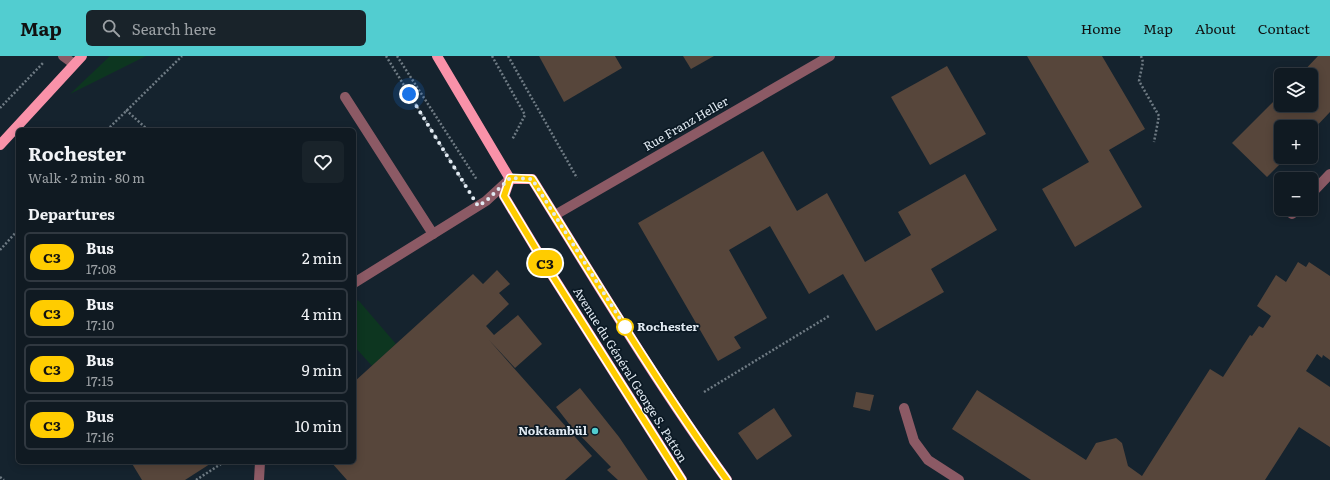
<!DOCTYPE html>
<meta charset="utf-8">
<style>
body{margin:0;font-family:Literata,serif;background:#19232a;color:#f1f3f6;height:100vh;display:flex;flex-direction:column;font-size:15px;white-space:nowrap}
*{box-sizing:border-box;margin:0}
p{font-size:13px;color:#9ca1a5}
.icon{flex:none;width:22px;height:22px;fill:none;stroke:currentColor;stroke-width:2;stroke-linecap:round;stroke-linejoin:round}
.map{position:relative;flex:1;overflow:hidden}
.panel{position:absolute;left:16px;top:72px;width:340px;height:336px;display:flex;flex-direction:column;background:#101a22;border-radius:6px;box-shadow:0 2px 10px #0003,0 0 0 1px #303840}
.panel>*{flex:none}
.badge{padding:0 8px;border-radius:13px;font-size:14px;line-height:26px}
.buttons{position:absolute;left:1274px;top:12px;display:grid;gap:8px}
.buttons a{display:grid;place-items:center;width:44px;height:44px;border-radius:6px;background:#101a22;box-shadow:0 2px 10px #0003,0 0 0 1px #303840;font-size:20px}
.you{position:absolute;width:20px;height:20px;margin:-10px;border:3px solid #fff;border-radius:50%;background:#1a73e8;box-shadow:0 0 0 6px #1a73e833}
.map>.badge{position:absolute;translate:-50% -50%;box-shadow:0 0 0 2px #fff}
h2{padding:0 12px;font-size:15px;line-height:36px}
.round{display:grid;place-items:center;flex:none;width:42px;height:42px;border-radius:6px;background:#19232a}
.headline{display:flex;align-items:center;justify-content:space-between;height:68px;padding:0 12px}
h1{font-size:19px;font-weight:700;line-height:30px}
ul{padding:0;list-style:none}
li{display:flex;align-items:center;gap:12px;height:50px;margin:0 8px 6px;padding:0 4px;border:2px solid #303840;border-radius:6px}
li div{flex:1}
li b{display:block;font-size:15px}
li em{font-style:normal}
li .badge{min-width:44px;font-weight:700;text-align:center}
header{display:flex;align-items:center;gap:24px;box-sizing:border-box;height:56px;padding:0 20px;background:#52cdd0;color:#111}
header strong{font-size:19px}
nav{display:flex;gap:22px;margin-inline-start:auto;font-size:14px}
.search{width:280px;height:36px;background:#19232a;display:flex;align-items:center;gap:10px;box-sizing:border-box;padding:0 14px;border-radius:6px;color:#9ca1a5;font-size:15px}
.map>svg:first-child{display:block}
.green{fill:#0d3620}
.building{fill:#57463b}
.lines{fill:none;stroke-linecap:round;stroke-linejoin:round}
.path{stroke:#6f7b84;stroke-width:2.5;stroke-dasharray:2 2;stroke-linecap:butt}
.minor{stroke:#8c5a65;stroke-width:10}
.major{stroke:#f992a9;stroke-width:10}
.line-casing{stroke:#fff;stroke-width:9}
.line{stroke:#fc0;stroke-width:6}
.walk{stroke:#e1eaf2;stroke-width:4;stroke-dasharray:0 7.2}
.stop-dot{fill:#fff;stroke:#fc0;stroke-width:2}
.poi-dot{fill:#52cdd0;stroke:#0b1924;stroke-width:1.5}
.labels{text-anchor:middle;stroke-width:3.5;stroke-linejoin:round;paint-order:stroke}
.street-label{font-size:12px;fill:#e1eaf2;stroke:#0b1924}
.stop-label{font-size:12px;font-weight:bold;fill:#e1eaf2;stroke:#0b1924;text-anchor:start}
.poi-label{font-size:12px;font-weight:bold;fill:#e1eaf2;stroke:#0b1924;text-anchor:end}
</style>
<header>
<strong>Map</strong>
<div class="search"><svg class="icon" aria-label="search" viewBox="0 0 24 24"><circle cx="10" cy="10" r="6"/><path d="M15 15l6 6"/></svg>Search here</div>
<nav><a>Home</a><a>Map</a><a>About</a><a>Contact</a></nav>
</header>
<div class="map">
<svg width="1330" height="424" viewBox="0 0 1330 424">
<rect width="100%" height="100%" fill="#15232e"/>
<!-- green -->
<g class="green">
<polygon points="110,0 146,0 70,38"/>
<polygon points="354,243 359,245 396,288 372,310 354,290"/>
</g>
<!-- building -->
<g class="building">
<polygon points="539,0 615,0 622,12 564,46"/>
<polygon points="683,0 714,0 691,13"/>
<polygon points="1027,0 1102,0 1145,73 1109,94 1142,151 1075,191 1042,133 1089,106"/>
<polygon points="1318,0 1330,0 1330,56 1311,76 1311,71 1281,71 1281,101 1287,101 1267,121 1232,87 1281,38 1281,49 1311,49 1311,19 1300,19"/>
<polygon points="947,10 986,78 930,109 891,41"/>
<polygon points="763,95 797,155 827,137 865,206 911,179 898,156 965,118 997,174 931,213 944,236 876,275 843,218 809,238 770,170 729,194 767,262 734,281 741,292 718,305 638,167"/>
<polygon points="1298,206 1306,211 1309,206 1330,220 1330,304 1323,299 1322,302 1317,298 1306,315 1330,331 1330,391 1299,371 1265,424 1031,424 952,373 977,334 1086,404 1096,387 1116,382 1122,387 1128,410 1142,420 1210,313 1223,321 1250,279 1252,280 1259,270 1263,272 1271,260 1257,250 1276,219 1286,226"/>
<polygon points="497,214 510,228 499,237 509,248 486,270 494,279 518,259 542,288 515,312 489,284 592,400 565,424 347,424 331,406 354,406 354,326 473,218 483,228"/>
<polygon points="580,332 619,381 648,424 618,424 607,414 611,411 570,369 556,351"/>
<polygon points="856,336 874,339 870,355 853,351"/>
<polygon points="774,352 792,380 757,404 738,377"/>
<polygon points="131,406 213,406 185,424 142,424"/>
</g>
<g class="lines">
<!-- path -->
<g class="path">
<polyline points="386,0 467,132"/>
<polyline points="397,0 477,124"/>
<polyline points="492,0 525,59 512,84"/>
<polyline points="508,0 577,122"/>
<polyline points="1141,0 1143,6 1139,25 1159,60 1154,86"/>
<polyline points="0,52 43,7"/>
<polyline points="126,54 148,74"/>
<polyline points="107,74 182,0"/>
<polyline points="0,194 18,174"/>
<polyline points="704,336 829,260"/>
<polyline points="0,421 4,424"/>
<polyline points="196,424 224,406"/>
</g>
<!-- minor -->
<g class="minor">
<polyline points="63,0 74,8"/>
<polyline points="345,41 433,178"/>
<polyline points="1311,138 1330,118"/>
<polyline points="1292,158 1297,153"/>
<polyline points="555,159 830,0"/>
<polyline points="354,227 486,145 510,123"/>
<polyline points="904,352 914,385 928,404 959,424"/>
<polyline points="259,424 260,406"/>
</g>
<!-- major -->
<g class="major">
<polyline points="437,0 510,123 504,140 545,208 682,424"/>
<polyline points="0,89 82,0"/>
<path d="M510,123H532C595,224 657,328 727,424"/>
</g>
</g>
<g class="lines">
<!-- line casing -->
<g class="line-casing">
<path id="line" d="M682,424L545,208L504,140L510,122L532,123C595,224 657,327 727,424"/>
</g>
<!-- line -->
<use href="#line" class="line"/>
<!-- walk -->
<polyline class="walk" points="409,38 478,150 486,145 510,122 532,123 629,277 625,271"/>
</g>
<!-- markers -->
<circle class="stop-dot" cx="625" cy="271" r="8"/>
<circle class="poi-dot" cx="595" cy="375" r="4"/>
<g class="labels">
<!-- street labels -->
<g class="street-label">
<text transform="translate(686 68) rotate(-30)" y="4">Rue Franz Heller</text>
<text transform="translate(630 319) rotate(58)" y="4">Avenue du Général George S. Patton</text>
</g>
<!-- stop labels -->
<g class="stop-label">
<text x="637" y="275">Rochester</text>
</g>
<!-- poi labels -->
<g class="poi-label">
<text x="587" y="379">Noktambül</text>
</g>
</g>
</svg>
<div class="buttons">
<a><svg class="icon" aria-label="layers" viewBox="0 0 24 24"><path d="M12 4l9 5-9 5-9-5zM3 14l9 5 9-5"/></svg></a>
<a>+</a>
<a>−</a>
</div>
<div class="you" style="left:409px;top:38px"></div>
<b class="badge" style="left:545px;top:207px;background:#fc0;color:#111">C3</b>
<section class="panel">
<div class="headline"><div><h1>Rochester</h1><p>Walk · 2 min · 80 m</p></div><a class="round"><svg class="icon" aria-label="heart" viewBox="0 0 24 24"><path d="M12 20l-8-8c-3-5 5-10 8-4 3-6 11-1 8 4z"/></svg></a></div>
<h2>Departures</h2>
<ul>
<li><span class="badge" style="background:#fc0;color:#111">C3</span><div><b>Bus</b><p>17:08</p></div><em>2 min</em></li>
<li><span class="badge" style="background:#fc0;color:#111">C3</span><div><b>Bus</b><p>17:10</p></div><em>4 min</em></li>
<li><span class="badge" style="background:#fc0;color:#111">C3</span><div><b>Bus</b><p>17:15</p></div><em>9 min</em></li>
<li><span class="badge" style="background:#fc0;color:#111">C3</span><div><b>Bus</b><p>17:16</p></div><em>10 min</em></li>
</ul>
</section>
</div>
